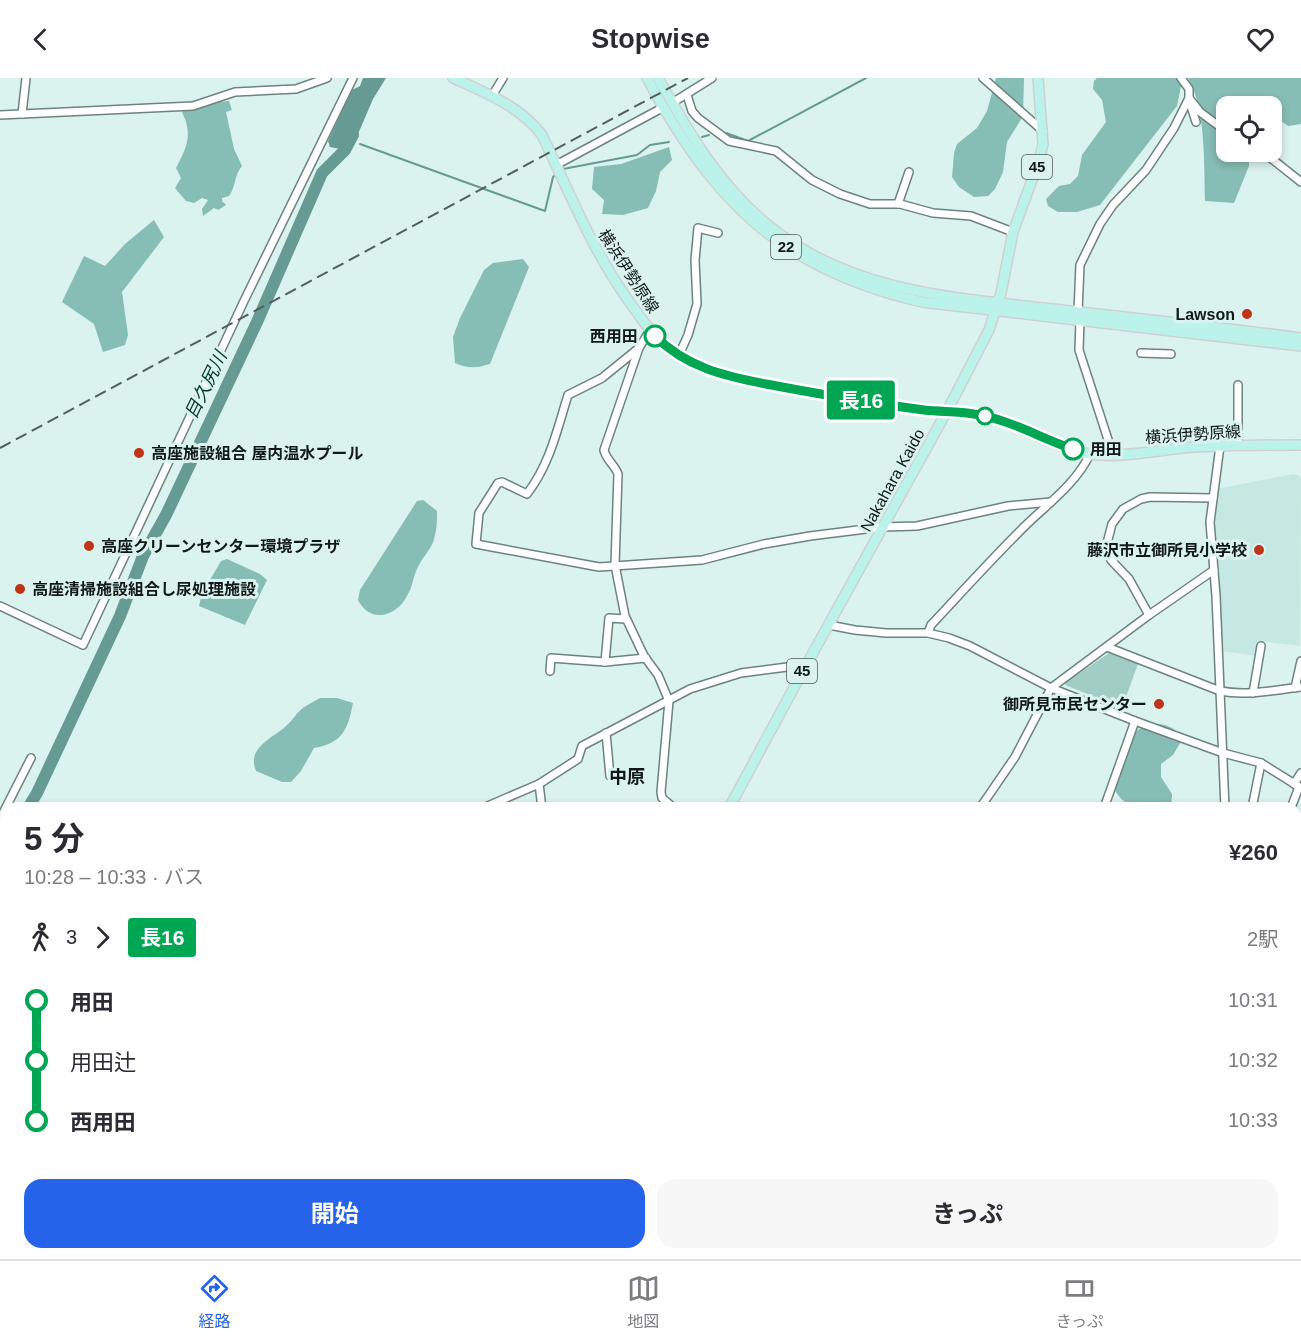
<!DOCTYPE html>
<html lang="ja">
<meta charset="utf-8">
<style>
body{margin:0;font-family:Arial,"Noto Sans JP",sans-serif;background:#f7f7f7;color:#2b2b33;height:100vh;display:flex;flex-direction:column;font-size:22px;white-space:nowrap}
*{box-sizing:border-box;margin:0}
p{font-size:20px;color:#7c7c81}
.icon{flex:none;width:33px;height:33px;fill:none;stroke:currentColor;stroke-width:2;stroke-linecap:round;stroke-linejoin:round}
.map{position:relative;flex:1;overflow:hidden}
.drawer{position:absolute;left:0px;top:724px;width:1302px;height:458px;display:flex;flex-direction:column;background:#fff;border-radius:18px 18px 0 0;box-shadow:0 3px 9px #0003}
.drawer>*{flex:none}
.badge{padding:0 12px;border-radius:4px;font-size:21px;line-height:39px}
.tools{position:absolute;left:1216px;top:18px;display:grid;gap:12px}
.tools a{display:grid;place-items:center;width:66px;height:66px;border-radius:12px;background:#fff;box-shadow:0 3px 9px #0003;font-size:30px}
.map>.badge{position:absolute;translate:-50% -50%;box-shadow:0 0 0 3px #fff}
.legs{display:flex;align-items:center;gap:9px;height:66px;padding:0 24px;font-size:20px}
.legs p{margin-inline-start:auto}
.head{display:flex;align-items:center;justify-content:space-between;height:102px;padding:0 24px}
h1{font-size:33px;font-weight:700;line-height:45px}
.primary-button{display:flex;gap:12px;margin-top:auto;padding:12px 24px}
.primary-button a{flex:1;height:69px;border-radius:18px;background:#2563eb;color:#fff;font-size:24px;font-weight:700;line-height:69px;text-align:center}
.primary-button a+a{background:#f7f7f7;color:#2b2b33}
ul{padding:0 24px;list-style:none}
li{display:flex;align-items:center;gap:21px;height:60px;font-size:22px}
li i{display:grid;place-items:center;width:9px;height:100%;margin:0 8px;background:currentColor}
li i::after{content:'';width:15px;height:15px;margin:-8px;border:4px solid;border-radius:50%;background:#fff}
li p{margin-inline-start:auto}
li:first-child i{background:linear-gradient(#0000 50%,currentColor 0)}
li:last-child i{background:linear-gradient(currentColor 50%,#0000 0)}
header{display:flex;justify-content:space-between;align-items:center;height:78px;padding:0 24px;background:#fff;font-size:27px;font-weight:700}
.menu{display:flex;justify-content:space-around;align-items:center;height:84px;border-top:2px solid #e1e1e2;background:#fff;font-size:16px;color:#7c7c81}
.menu a{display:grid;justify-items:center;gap:3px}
.menu .current{color:#2563eb}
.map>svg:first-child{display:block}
.built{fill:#c6e8e2}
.green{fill:#a2cdc5}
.forest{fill:#86bdb4}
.water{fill:#659b93}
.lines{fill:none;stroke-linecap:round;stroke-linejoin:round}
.stream{stroke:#659b93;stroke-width:2}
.river{stroke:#659b93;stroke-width:12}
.minor-casing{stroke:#6c837e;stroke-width:10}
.major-casing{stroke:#cfd1d1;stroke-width:12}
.minor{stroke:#fff;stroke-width:7}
.major{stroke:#bbf3eb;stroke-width:9}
.rail{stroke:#515f5d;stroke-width:2;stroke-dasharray:12 6;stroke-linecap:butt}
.line-1-casing{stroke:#fff;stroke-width:14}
.line-1{stroke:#00a651;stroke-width:9}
.poi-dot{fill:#bf3417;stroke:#dbf3ef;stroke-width:2}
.stop-1-dot{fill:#fff;stroke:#00a651;stroke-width:3}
.labels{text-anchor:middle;stroke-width:6;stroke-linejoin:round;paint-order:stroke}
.shield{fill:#dbf3ef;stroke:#4d5a58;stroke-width:1.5}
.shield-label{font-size:15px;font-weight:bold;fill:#101918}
.street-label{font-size:16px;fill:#101918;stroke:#dbf3ef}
.poi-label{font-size:16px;font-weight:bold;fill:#101918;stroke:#dbf3ef;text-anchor:end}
.stop-label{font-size:16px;font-weight:bold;fill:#101918;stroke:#dbf3ef;text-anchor:end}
.water-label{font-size:18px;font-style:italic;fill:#003630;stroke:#dbf3ef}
.neighbourhood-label{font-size:18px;font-weight:bold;fill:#101918;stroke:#dbf3ef}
</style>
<header><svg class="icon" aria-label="back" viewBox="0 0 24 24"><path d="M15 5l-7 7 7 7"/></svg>Stopwise<svg class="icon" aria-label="heart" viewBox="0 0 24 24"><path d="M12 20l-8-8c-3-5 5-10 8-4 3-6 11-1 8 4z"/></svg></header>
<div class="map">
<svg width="1301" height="1181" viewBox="0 0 1301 1181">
<rect width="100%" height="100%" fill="#dbf3ef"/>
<!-- built -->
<polygon class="built" points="1294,396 1301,399 1300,568 1259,563 1256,578 1222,573 1219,489 1215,455 1216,411"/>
<!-- green -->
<polygon class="green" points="1109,575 1138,586 1122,630 1065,607 1066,604"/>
<!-- forest -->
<g class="forest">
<polygon points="996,0 1024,0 1023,38 1007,64 1003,94 995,111 988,118 974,119 959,109 952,99 954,75 957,66 977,50 987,33"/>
<path d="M1097,0H1301V46L1288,48L1272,36V28H1262L1254,26L1253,28H1227V74H1249V88L1234,125L1205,123C1204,87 1206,30 1188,0L1181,8L1177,28L1100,127L1077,134H1058L1048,128L1046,121L1059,108L1070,106L1078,98L1082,77L1106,44L1102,22L1093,11L1094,3Z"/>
<path d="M229,23L232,32L226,34L234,71L242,88C234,97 236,109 229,118L222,120V123L226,127L218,132L214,130L203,138L202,131L208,122L202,120L194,125L186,123L175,110L181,100L176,90C187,69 193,57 182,34L186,29L201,25L207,28L219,24Z"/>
<polygon points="669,69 672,82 660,94 656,113 648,130 623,137 602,136 604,122 592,111 594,89 621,86"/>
<polygon points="154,142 164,159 122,214 128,257 125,267 103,274 94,246 62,224 84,178 105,188 125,166"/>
<path d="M523,181L529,189L490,286C477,290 468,291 455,285L453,259L460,240L484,192L493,185Z"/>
<path d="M423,422L437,433C437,442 437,452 434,461C432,470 422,480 418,489C413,498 413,508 408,516C398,538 371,547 358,522L360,512L417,423Z"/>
<path d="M227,481L260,496L267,502L245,547L199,528C202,512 213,498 221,483Z"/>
<path d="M320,620H337L353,625C348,651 343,665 314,670L301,693L291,704H282L256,693C246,669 274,660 287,647C293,642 297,634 303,630C308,626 315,623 320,620Z"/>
<path d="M1153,646C1168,646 1173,649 1183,660L1173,677L1161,686V699L1172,716L1171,730C1145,730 1124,735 1112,706L1130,659L1139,651Z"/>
</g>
<!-- water -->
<polygon class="water" points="363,0 386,0 373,21 352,70 345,72 330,69 328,63 352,12 360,8"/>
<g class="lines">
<!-- stream -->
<g class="stream">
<polyline points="726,55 748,63 866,0"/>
<polyline points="702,59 709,57"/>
<polyline points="360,66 545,133 553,99 555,97"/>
<polyline points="563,91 637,77 650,67 669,64"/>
<polyline points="775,1176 777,1181"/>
<polyline points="955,1181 960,1176"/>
<polyline points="1125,1181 1128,1176"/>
</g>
<!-- river -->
<g class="river">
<polyline points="28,730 37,715 120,538 143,478 166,437 257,244 322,95 345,72 353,57"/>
<polyline points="0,791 6,779"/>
</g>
<!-- minor casing -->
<g class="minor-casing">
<g id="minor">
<polyline points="983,0 1043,53"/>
<polyline points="1181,0 1189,11 1189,20 1200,34 1227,54"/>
<polyline points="687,17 692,33 698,40 729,63 776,73 812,102 840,116 870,126 900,126 933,135 971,138 1013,154"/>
<polyline points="492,18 503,0"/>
<polyline points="1189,22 1196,44"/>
<polyline points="672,25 712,0"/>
<polyline points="22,36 26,0"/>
<polyline points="0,37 193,28 235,14 296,11 327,0"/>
<polyline points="1257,74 1272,81 1301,104"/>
<polyline points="556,87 662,30"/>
<polyline points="898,126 909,94"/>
<polyline points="1078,234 1080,187 1100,146 1113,127 1146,92 1174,50 1189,20"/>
<polyline points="1080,243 1079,272 1113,377"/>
<path d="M650,252L639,270L604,372C606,382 615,387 618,396L615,487L625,538L644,578L658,597L669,623L661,714L662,720L674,730"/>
<path d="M639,270L602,300L568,317C557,352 550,386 527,416L502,404L498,405L479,435L476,466L599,489L702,482L764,466L810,458L882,449L917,448L1008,428L1051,424"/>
<polyline points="1141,275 1171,276"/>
<polyline points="679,277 688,257 697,226 695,182 698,150 718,155"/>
<polyline points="1238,367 1238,307"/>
<polyline points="1220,368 1210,444 1216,518 1225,730"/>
<polyline points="0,528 83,567 244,223 353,0"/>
<polyline points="1149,537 1129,501 1111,482 1106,469 1112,446 1123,431 1141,421 1150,419 1213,420"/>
<polyline points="829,547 855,552 886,555 928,555 949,560 970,568 1051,610 1135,643 1223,675 1261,685 1301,710"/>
<path d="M928,555L931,547C960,516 989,484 1019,454C1043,429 1075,408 1090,376"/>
<path d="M1107,569L1220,613C1247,618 1274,612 1301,609"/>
<polyline points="605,584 609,540 626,541"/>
<polyline points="550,593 551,580 605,584 646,580"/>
<polyline points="1295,610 1301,583"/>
<polyline points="1253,615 1261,568"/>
<polyline points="606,655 610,698"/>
<polyline points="539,706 542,730"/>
<polyline points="1294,706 1301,695"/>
<polyline points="483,730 539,706 578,681 582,668 690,611 741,595 795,588 804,591"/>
<polyline points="980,730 1015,679 1051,610 1149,537 1214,492"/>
<polyline points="1104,730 1135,643"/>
<polyline points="1252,730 1261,685"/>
<polyline points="1291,730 1299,709"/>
<polyline points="0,741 31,680"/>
<polyline points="0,760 6,764"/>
<polyline points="1296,817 1301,821"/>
<polyline points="1296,937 1301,938"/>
<polyline points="1296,1043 1301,1041"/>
<polyline points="216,1176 227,1181"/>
<polyline points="561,1176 582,1181"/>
<polyline points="671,1176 672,1181"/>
<polyline points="738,1176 740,1181"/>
<polyline points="797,1176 798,1181"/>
<polyline points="1013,1176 1022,1181"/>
<polyline points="1262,1176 1262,1181"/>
<polyline points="1293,1176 1297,1181"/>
<polyline points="282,1181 285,1176"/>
<polyline points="394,1181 396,1176"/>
<polyline points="820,1181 820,1176"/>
<polyline points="876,1181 876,1176"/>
<polyline points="920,1181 923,1176"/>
<polyline points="1185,1181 1187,1176"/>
</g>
</g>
<!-- major casing -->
<g class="major-casing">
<g id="major">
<path d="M453,0C486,15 520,28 542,57C571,118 595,179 636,233C645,246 656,261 669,271C711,302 777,309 828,317C861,323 894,328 927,332C944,334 961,333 977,336C1018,344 1055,373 1097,377C1125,379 1155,373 1183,370C1222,367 1262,367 1301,367"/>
<path d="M647,0C713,124 782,192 922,224L1301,268"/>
<path d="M658,0C690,56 718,106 769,148C853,216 959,220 1062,232C1141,241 1221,249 1301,260"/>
<polyline points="729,730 804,591 947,333 989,252 1001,215 1013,154 1039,83 1043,66 1038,0"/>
<polyline points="488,1181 491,1176"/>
</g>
</g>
<!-- minor -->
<use href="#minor" class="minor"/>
<!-- major -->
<use href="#major" class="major"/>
<!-- rail -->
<polyline class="rail" points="0,370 688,0"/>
</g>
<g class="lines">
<!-- line-1 casing -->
<g class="line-1-casing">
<path id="line-1" d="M655,258C686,289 724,298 766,306C819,316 871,325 924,332C941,334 958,333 974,336C1009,341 1040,360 1073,371"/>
</g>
<!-- line-1 -->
<use href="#line-1" class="line-1"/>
</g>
<!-- markers -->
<g class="poi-dot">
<circle cx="1247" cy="236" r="6"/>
<circle cx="139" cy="375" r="6"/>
<circle cx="89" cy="468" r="6"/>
<circle cx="1259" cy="472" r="6"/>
<circle cx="20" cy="511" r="6"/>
<circle cx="1159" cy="626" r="6"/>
</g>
<g class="stop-1-dot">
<circle cx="655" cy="258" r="10"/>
<circle cx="985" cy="338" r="8"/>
<circle cx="1073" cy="371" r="10"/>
</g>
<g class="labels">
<!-- shield labels -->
<g class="shield">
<rect x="1022" y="77" width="30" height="24" rx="4.5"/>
<rect x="771" y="157" width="30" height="24" rx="4.5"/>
<rect x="787" y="581" width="30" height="24" rx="4.5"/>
</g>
<g class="shield-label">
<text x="1037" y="94">45</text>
<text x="786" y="174">22</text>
<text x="802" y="598">45</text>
</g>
<!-- street labels -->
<g class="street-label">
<text transform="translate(629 193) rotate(57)" y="6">横浜伊勢原線</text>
<text transform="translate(1193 356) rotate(-4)" y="6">横浜伊勢原線</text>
<text transform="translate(892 402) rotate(-61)" y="6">Nakahara Kaido</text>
</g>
<!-- poi labels -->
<g class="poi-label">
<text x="1235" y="242">Lawson</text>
<text x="151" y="381" text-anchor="start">高座施設組合 屋内温水プール</text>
<text x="101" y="474" text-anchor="start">高座クリーンセンター環境プラザ</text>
<text x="1247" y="478">藤沢市立御所見小学校</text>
<text x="32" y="517" text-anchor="start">高座清掃施設組合し尿処理施設</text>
<text x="1147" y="632">御所見市民センター</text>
</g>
<!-- stop labels -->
<g class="stop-label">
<text x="638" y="264">西用田</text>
<text x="1090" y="377" text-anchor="start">用田</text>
</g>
<!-- water labels -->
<g class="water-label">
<text transform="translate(206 307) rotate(-64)" y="6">目久尻川</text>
</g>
<!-- neighbourhood labels -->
<g class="neighbourhood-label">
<text x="627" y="705">中原</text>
</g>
</g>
</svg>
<div class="tools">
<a><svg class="icon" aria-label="locate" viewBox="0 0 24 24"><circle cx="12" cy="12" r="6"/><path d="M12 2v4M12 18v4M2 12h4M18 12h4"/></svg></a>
</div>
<b class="badge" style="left:861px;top:322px;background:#00a651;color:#fff">長16</b>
<section class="drawer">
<div class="head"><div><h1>5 分</h1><p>10:28 – 10:33 · バス</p></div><b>¥260</b></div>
<div class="legs"><svg class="icon" aria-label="walk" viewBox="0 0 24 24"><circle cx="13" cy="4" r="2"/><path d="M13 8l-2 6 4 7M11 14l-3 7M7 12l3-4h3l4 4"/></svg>3<svg class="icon" aria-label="forward" viewBox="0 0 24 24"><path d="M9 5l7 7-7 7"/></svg><b class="badge" style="background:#00a651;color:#fff">長16</b><p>2駅</p></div>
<ul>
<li><i style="color:#00a651"></i><b>用田</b><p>10:31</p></li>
<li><i style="color:#00a651"></i><span>用田辻</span><p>10:32</p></li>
<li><i style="color:#00a651"></i><b>西用田</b><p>10:33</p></li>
</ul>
<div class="primary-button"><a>開始</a><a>きっぷ</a></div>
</section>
</div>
<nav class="menu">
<a class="current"><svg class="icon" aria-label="directions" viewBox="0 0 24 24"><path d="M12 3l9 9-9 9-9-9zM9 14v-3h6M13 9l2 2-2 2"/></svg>経路</a>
<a><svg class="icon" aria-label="map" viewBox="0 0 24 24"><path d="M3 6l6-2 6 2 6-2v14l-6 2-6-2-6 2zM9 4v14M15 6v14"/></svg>地図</a>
<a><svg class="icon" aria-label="tickets" viewBox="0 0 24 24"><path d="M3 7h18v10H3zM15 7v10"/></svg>きっぷ</a>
</nav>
